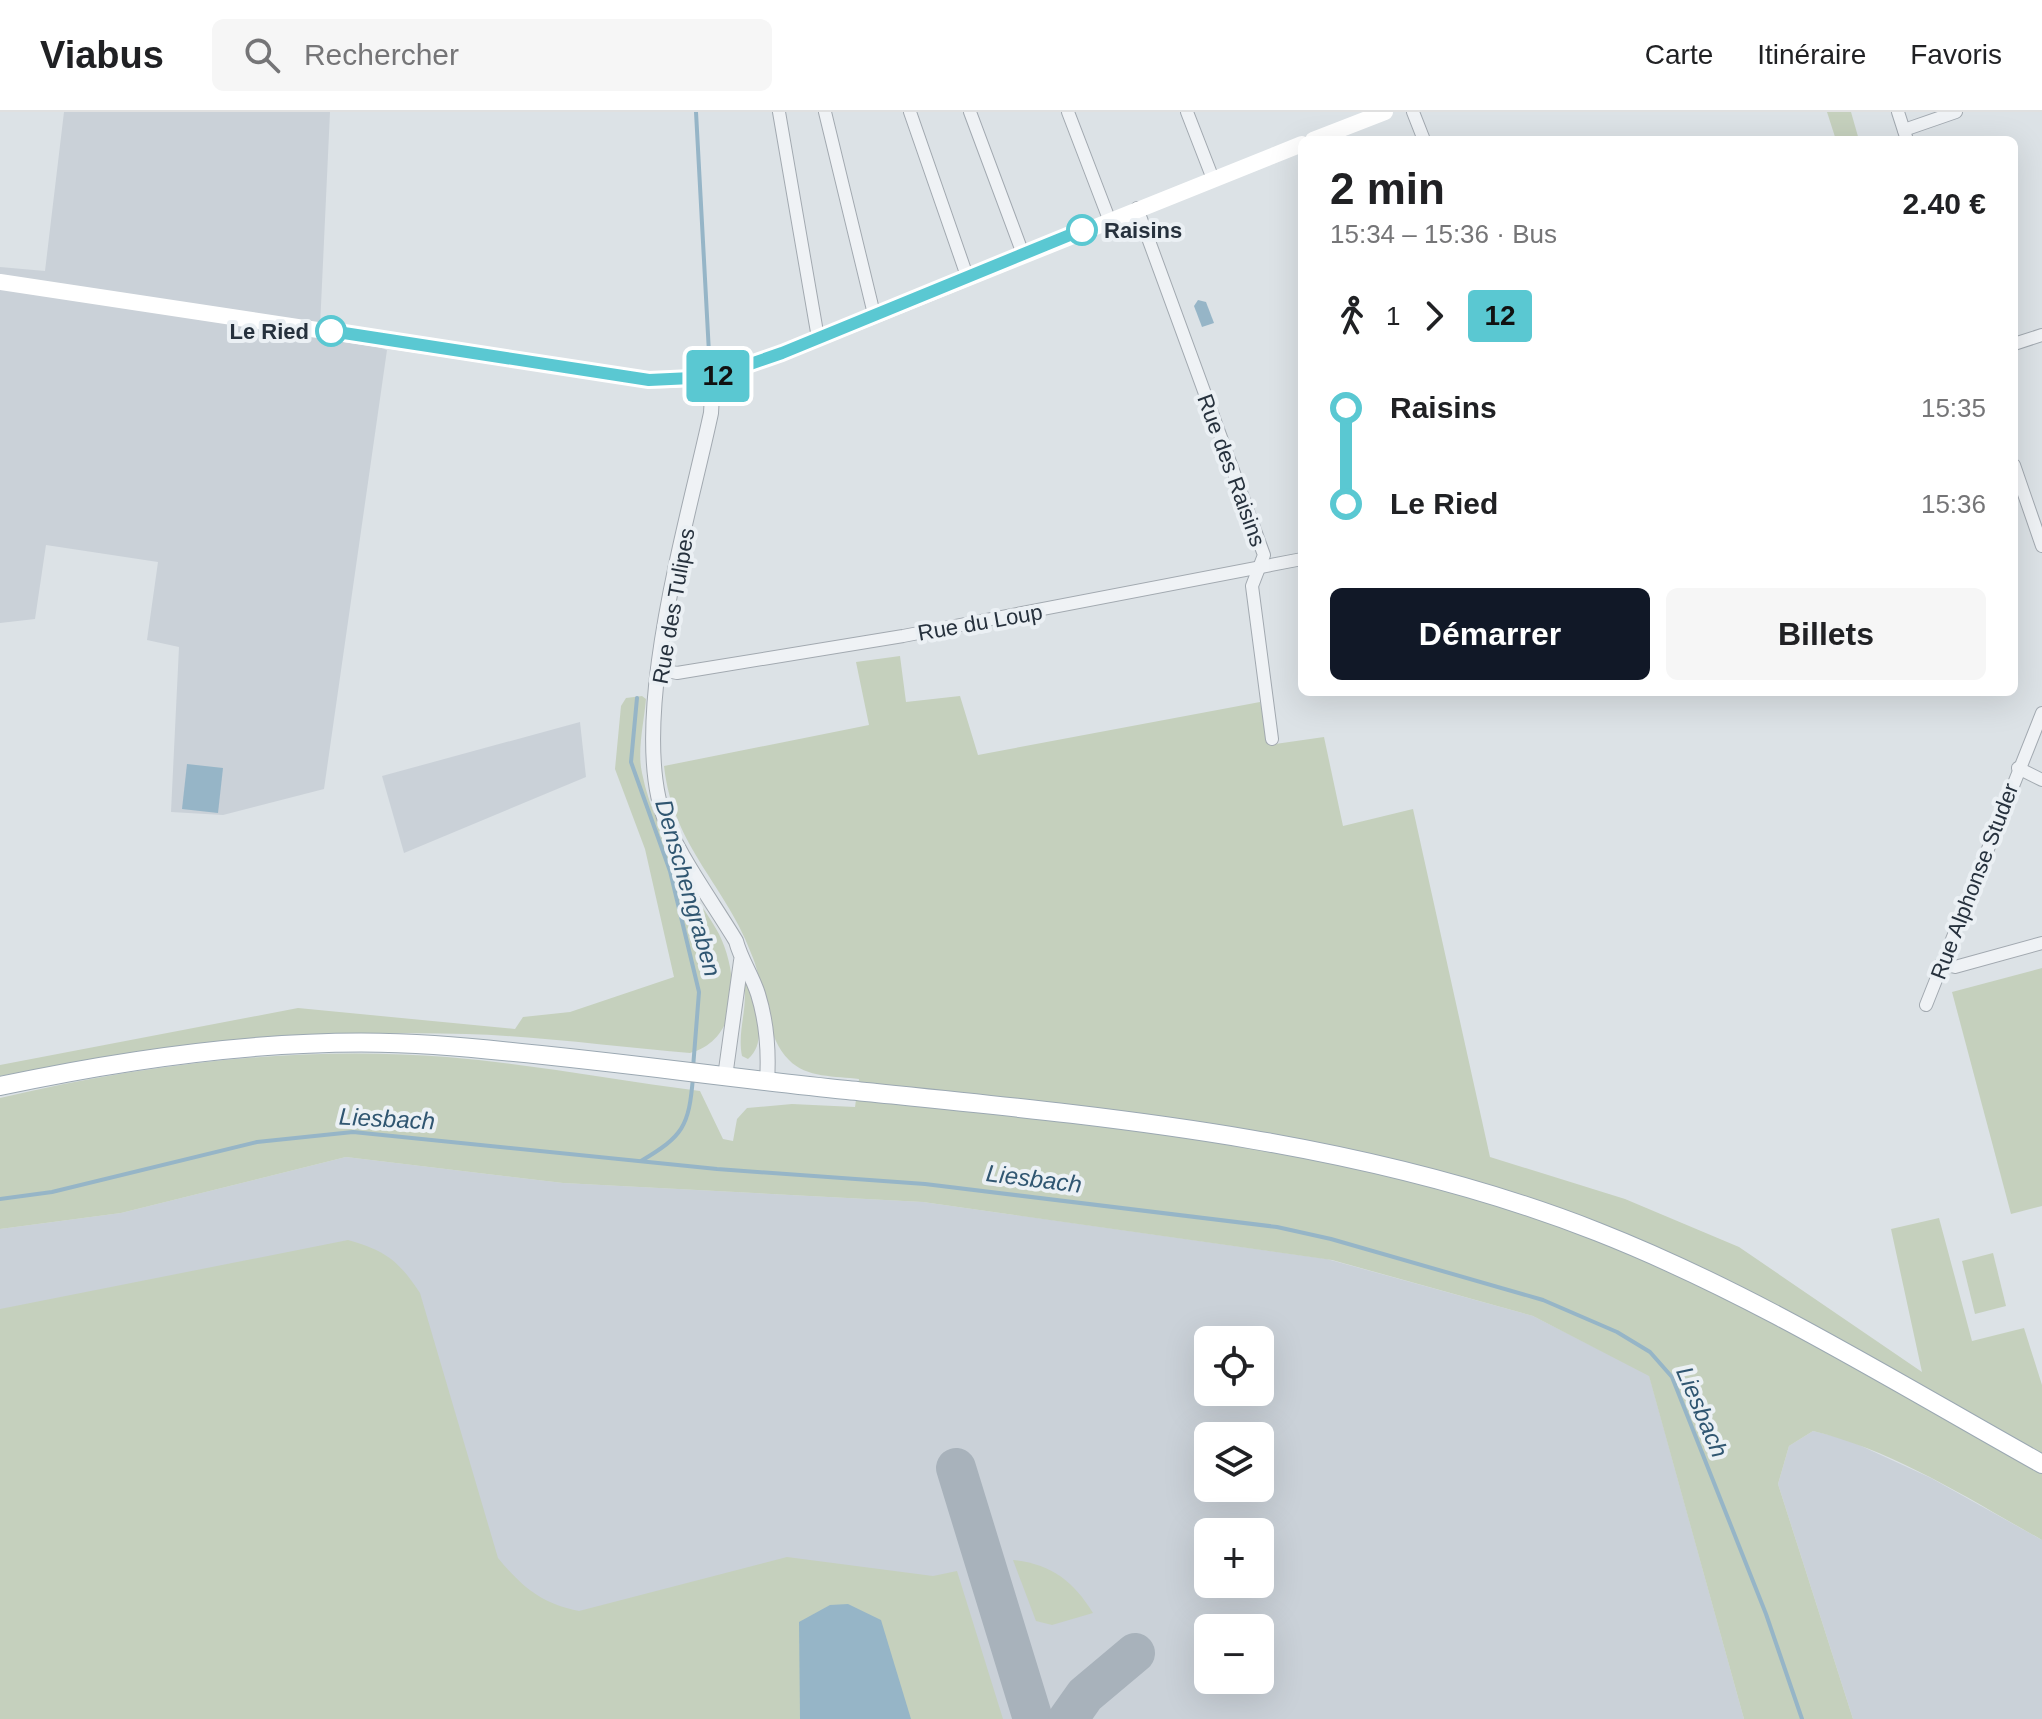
<!DOCTYPE html>
<html lang="fr">
<meta charset="utf-8">
<style>
body{margin:0;font-family:Arial,sans-serif;background:#f6f6f6;color:#202124;height:100vh;display:flex;flex-direction:column;font-size:30px;white-space:nowrap}
*{box-sizing:border-box;margin:0}
p{font-size:26px;color:#757577}
.icon{flex:none;width:44px;height:44px;fill:none;stroke:currentColor;stroke-width:2;stroke-linecap:round;stroke-linejoin:round}
.map{position:relative;flex:1;overflow:hidden}
.side{position:absolute;left:1298px;top:24px;width:720px;height:560px;display:flex;flex-direction:column;background:#fff;border-radius:12px;box-shadow:0 8px 32px #0002}
.side>*{flex:none}
.badge{padding:0 16px;border-radius:6px;font-size:28px;line-height:52px}
.controls{position:absolute;left:1194px;top:1214px;display:grid;gap:16px}
.controls a{display:grid;place-items:center;width:80px;height:80px;border-radius:12px;background:#fff;box-shadow:0 8px 32px #0002;font-size:40px}
.map>.badge{position:absolute;translate:-50% -50%;box-shadow:0 0 0 4px #fff}
.legs{display:flex;align-items:center;gap:12px;height:88px;padding:0 32px;font-size:26px}
.legs p{margin-inline-start:auto}
.summary{display:flex;align-items:center;justify-content:space-between;height:136px;padding:0 32px}
h1{font-size:44px;font-weight:800;line-height:60px}
.primary-button{display:flex;gap:16px;margin-top:auto;padding:16px 32px}
.primary-button a{flex:1;height:92px;border-radius:12px;background:#111827;color:#fff;font-size:32px;font-weight:800;line-height:92px;text-align:center}
.primary-button a+a{background:#f6f6f6;color:#202124}
ul{padding:0 32px;list-style:none}
li{display:flex;align-items:center;gap:28px;height:96px;font-size:30px}
li i{display:grid;place-items:center;width:12px;height:100%;margin:0 10px;background:currentColor}
li i::after{content:'';width:20px;height:20px;margin:-10px;border:6px solid;border-radius:50%;background:#fff}
li p{margin-inline-start:auto}
li:first-child i{background:linear-gradient(#0000 50%,currentColor 0)}
li:last-child i{background:linear-gradient(currentColor 50%,#0000 0)}
header{display:flex;align-items:center;gap:48px;box-sizing:border-box;height:112px;padding:0 40px;background:#fff;border-bottom:2px solid #e0e0e0}
header strong{font-size:38px}
nav{display:flex;gap:44px;margin-inline-start:auto;font-size:28px}
.search{width:560px;height:72px;background:#f6f6f6;display:flex;align-items:center;gap:20px;box-sizing:border-box;padding:0 28px;border-radius:12px;color:#757577;font-size:30px}
.map>svg:first-child{display:block}
.built{fill:#cad1d8;fill-rule:evenodd}
.green{fill:#c5d0bd}
.water{fill:#96b5c7}
.lines{fill:none;stroke-linecap:round;stroke-linejoin:round}
.stream{stroke:#96b5c7;stroke-width:4}
.taxiway{stroke:#a8b2bb;stroke-width:40}
.minor-casing{stroke:#a2a9b0;stroke-width:14}
.tertiary-casing{stroke:#a2a9b0;stroke-width:16}
.primary-casing{stroke:#9ba8b2;stroke-width:20}
.minor{stroke:#eff2f5;stroke-width:12}
.tertiary{stroke:#eff2f5;stroke-width:14}
.secondary{stroke:#fff;stroke-width:16}
.primary{stroke:#fff;stroke-width:18}
.line-1-casing{stroke:#fff;stroke-width:18}
.line-1{stroke:#5ac8d2;stroke-width:12}
.stop-1-dot{fill:#fff;stroke:#5ac8d2;stroke-width:4}
.labels{text-anchor:middle;stroke-width:8;stroke-linejoin:round;paint-order:stroke}
.stop-label{font-size:22px;font-weight:bold;fill:#26313d;stroke:#ebf0f4;text-anchor:start}
.street-label{font-size:22px;fill:#26313d;stroke:#ebf0f4}
.water-label{font-size:24px;font-style:italic;fill:#305671;stroke:#ebf0f4}
</style>
<header>
<strong>Viabus</strong>
<div class="search"><svg class="icon" aria-label="search" viewBox="0 0 24 24"><circle cx="10" cy="10" r="6"/><path d="M15 15l6 6"/></svg>Rechercher</div>
<nav><a>Carte</a><a>Itinéraire</a><a>Favoris</a></nav>
</header>
<div class="map">
<svg width="2042" height="1607" viewBox="0 0 2042 1607">
<rect width="100%" height="100%" fill="#dce2e6"/>
<!-- built -->
<g class="built">
<polygon points="64,0 330,0 320,215 387,238 324,677 223,703 171,700 179,535 147,528 158,450 46,433 35,507 0,511 0,155 45,159"/>
<polygon points="580,610 586,665 404,741 382,664"/>
<path d="M346,1045L563,1071L923,1090L1327,1147L1533,1204L1649,1263L1744,1607H0V1117L121,1101ZM1208,1228H1260V1280H1208ZM1208,1324H1260V1376H1208ZM1208,1420H1260V1472H1208ZM1208,1516H1260V1568H1208Z"/>
<polygon points="1813,1319 1846,1327 1931,1366 2042,1428 2042,1607 1853,1607 1778,1372 1789,1334"/>
</g>
<!-- green -->
<g class="green">
<polygon points="1827,0 1851,0 1859,28 1836,28"/>
<path d="M900,544L906,590L960,584L978,643L1260,590L1269,633L1324,625L1343,714L1413,697L1490,1045L1625,1087L1739,1135L1922,1260L1891,1117L1939,1106L1972,1229L2024,1216L2042,1273V1428C1969,1387 1895,1339 1813,1319L1789,1334L1778,1372L1853,1607H1744L1649,1264L1533,1204L1332,1148L923,1090L563,1071L346,1045L121,1101L0,1117V986C144,952 299,933 447,945C532,952 616,968 700,979L723,1027L733,1029L737,1007L747,996L792,992L855,995L859,967C836,964 806,966 789,948C765,925 765,877 753,846C727,773 673,736 664,654L869,613L856,550Z"/>
<path d="M642,584L646,587C644,610 637,639 642,661C649,697 667,731 684,764C694,784 708,802 719,822C739,862 741,927 690,941C616,935 540,924 466,922C308,917 155,936 0,964V953L298,896L515,917L523,905L570,900L674,865L645,737L615,657L621,594L626,586Z"/>
<polygon points="2042,856 2042,1094 2011,1102 1952,880"/>
<path d="M748,871C755,893 769,929 748,947L742,944C737,919 748,897 744,872Z"/>
<path d="M348,1128C386,1139 398,1148 420,1181L498,1446C522,1475 542,1492 579,1499L787,1445L933,1464L957,1459L1003,1607H0V1197Z"/>
<polygon points="1993,1141 2006,1194 1975,1202 1962,1149"/>
<path d="M1013,1448C1051,1452 1073,1469 1093,1501L1052,1513L1036,1509Z"/>
</g>
<!-- water -->
<g class="water">
<polygon points="1198,188 1206,190 1214,211 1202,215 1194,194"/>
<polygon points="187,652 223,656 218,701 182,697"/>
<polygon points="848,1492 881,1508 911,1607 800,1607 799,1510 830,1493"/>
</g>
<g class="lines">
<!-- stream -->
<g class="stream">
<polyline points="696,0 709,241"/>
<polyline points="637,586 631,650 670,759 699,880 693,956"/>
<path d="M641,1049C683,1024 689,1015 693,965"/>
<polyline points="0,1087 52,1080 257,1030 353,1020 717,1057 925,1072 1277,1115 1331,1127 1543,1188 1617,1220 1650,1240 1672,1265 1766,1502 1802,1607"/>
</g>
<!-- taxiway -->
<g class="taxiway">
<polyline points="956,1356 1033,1607"/>
<polyline points="1068,1607 1085,1583 1135,1541"/>
</g>
<!-- minor casing -->
<g class="minor-casing">
<g id="minor">
<polyline points="779,0 818,226"/>
<polyline points="825,0 874,202"/>
<polyline points="910,0 967,164"/>
<polyline points="970,0 1023,142"/>
<polyline points="1068,0 1109,107"/>
<polyline points="1187,0 1213,67"/>
<polyline points="1413,0 1424,28"/>
<polyline points="1898,0 1907,28"/>
<polyline points="1904,18 1956,0"/>
<polyline points="1137,96 1264,443 1252,474 1272,627"/>
<polyline points="2014,232 2042,223"/>
<polyline points="2014,353 2042,434"/>
<polyline points="657,557 677,561 903,524 1302,447"/>
<polyline points="2018,656 2042,668"/>
<polyline points="1941,852 1955,855 2042,831"/>
<polyline points="1926,893 2042,601"/>
</g>
</g>
<!-- tertiary casing -->
<g class="tertiary-casing">
<g id="tertiary">
<path d="M713,265L711,301C689,405 625,616 667,713C685,753 713,791 736,829C741,848 752,863 758,882C767,911 769,940 767,970"/>
<polyline points="725,965 741,849"/>
</g>
</g>
<!-- primary casing -->
<g class="primary-casing">
<path id="primary" d="M0,974C136,945 295,923 434,933C572,943 709,964 847,978C1100,1004 1360,1026 1598,1120C1753,1181 1897,1271 2042,1352"/>
</g>
<!-- minor -->
<use href="#minor" class="minor"/>
<!-- tertiary -->
<use href="#tertiary" class="tertiary"/>
<!-- secondary -->
<g class="secondary">
<polyline points="1313,28 1385,0"/>
<path d="M0,170L649,268C701,270 734,258 782,241L1302,32"/>
</g>
<!-- primary -->
<use href="#primary" class="primary"/>
</g>
<g class="lines">
<!-- line-1 casing -->
<g class="line-1-casing">
<polyline id="line-1" points="331,219 649,268 713,265 782,241 1082,118"/>
</g>
<!-- line-1 -->
<use href="#line-1" class="line-1"/>
</g>
<!-- markers -->
<g class="stop-1-dot">
<circle cx="1082" cy="118" r="14"/>
<circle cx="331" cy="219" r="14"/>
</g>
<g class="labels">
<!-- stop labels -->
<g class="stop-label">
<text x="1104" y="126">Raisins</text>
<text x="309" y="227" text-anchor="end">Le Ried</text>
</g>
<!-- street labels -->
<g class="street-label">
<text transform="translate(1232 358) rotate(70)" y="8">Rue des Raisins</text>
<text transform="translate(673 494) rotate(-80)" y="8">Rue des Tulipes</text>
<text transform="translate(980 510) rotate(-10)" y="8">Rue du Loup</text>
<text transform="translate(1974 769) rotate(-69)" y="8">Rue Alphonse Studer</text>
</g>
<!-- water labels -->
<g class="water-label">
<text transform="translate(688 776) rotate(74)" y="8">Denschengraben</text>
<text transform="translate(387 1007) rotate(3)" y="8">Liesbach</text>
<text transform="translate(1034 1067) rotate(7)" y="8">Liesbach</text>
<text transform="translate(1702 1300) rotate(67)" y="8">Liesbach</text>
</g>
</g>
</svg>
<div class="controls">
<a><svg class="icon" aria-label="locate" viewBox="0 0 24 24"><circle cx="12" cy="12" r="6"/><path d="M12 2v4M12 18v4M2 12h4M18 12h4"/></svg></a>
<a><svg class="icon" aria-label="layers" viewBox="0 0 24 24"><path d="M12 4l9 5-9 5-9-5zM3 14l9 5 9-5"/></svg></a>
<a>+</a>
<a>−</a>
</div>
<b class="badge" style="left:718px;top:264px;background:#5ac8d2;color:#111">12</b>
<section class="side">
<div class="summary"><div><h1>2 min</h1><p>15:34 – 15:36 · Bus</p></div><b>2.40 €</b></div>
<div class="legs"><svg class="icon" aria-label="walk" viewBox="0 0 24 24"><circle cx="13" cy="4" r="2"/><path d="M13 8l-2 6 4 7M11 14l-3 7M7 12l3-4h3l4 4"/></svg>1<svg class="icon" aria-label="forward" viewBox="0 0 24 24"><path d="M9 5l7 7-7 7"/></svg><b class="badge" style="background:#5ac8d2;color:#111">12</b></div>
<ul>
<li><i style="color:#5ac8d2"></i><b>Raisins</b><p>15:35</p></li>
<li><i style="color:#5ac8d2"></i><b>Le Ried</b><p>15:36</p></li>
</ul>
<div class="primary-button"><a>Démarrer</a><a>Billets</a></div>
</section>
</div>
